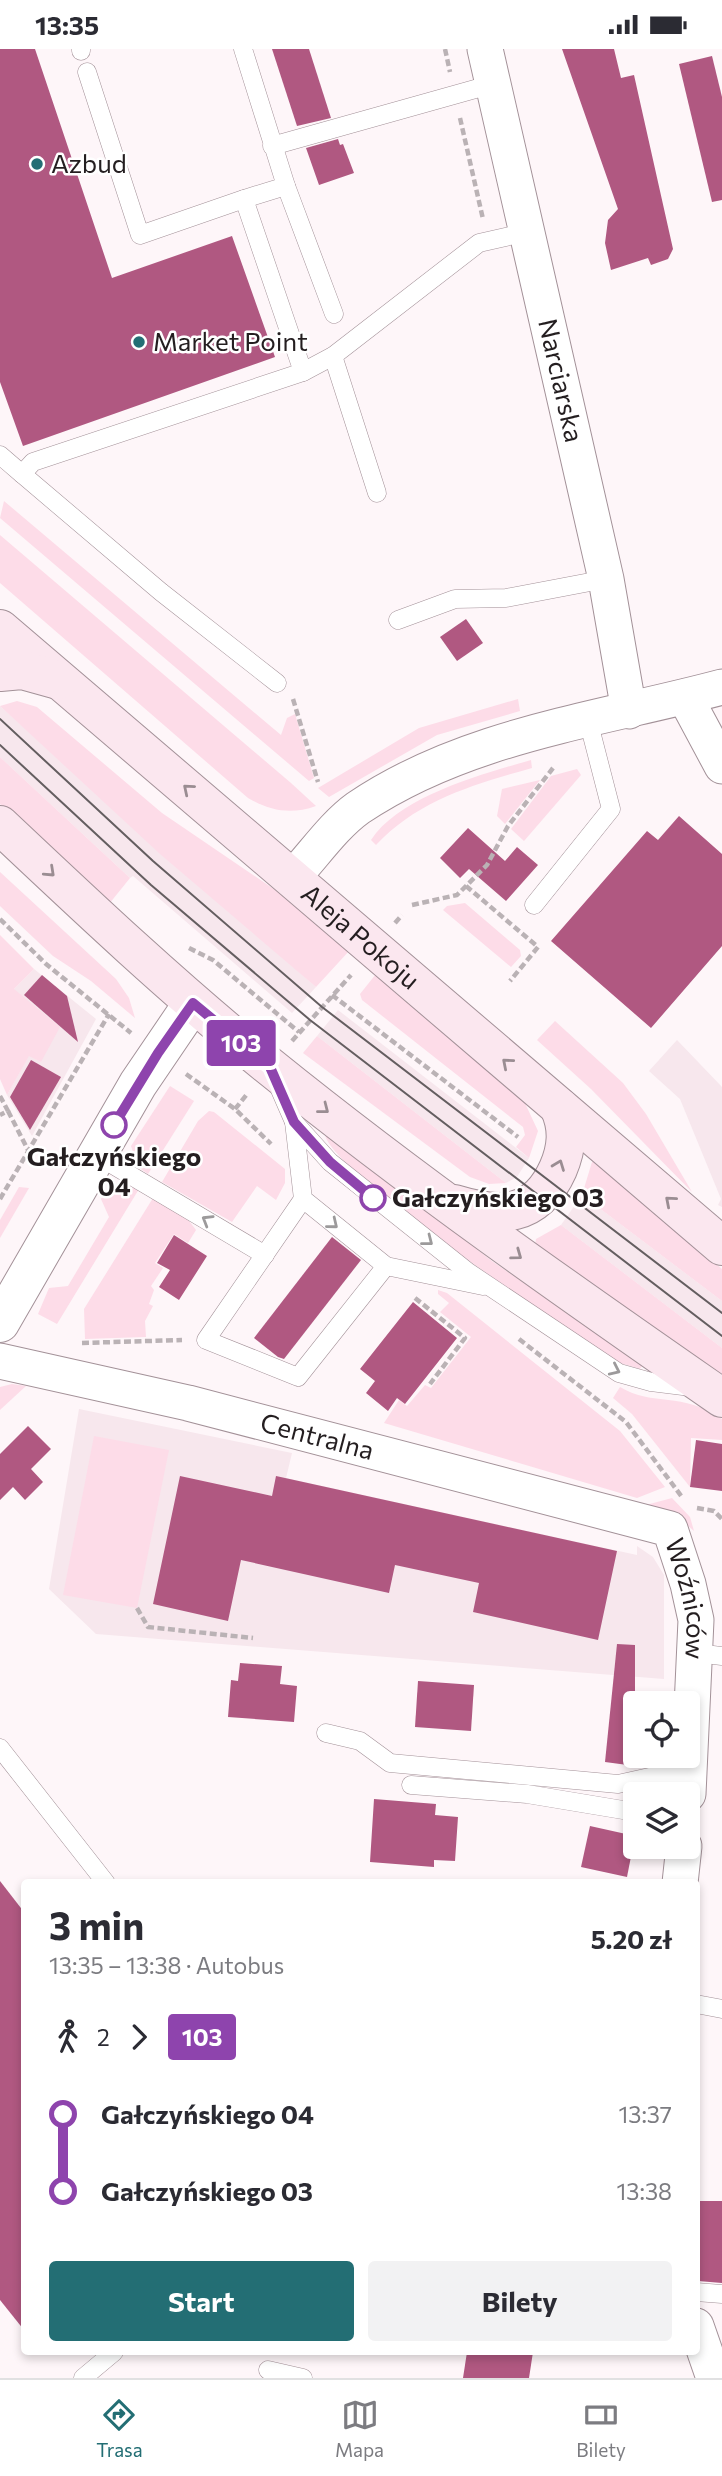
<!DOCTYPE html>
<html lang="pl">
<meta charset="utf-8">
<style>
body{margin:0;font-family:Commissioner,sans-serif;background:#f2f2f3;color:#2b2b33;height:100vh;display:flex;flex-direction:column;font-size:26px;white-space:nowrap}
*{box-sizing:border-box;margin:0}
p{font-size:23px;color:#7c7c81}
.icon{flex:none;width:38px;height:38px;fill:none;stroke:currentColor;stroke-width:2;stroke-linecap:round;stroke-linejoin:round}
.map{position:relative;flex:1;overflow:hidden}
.details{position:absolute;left:21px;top:1830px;width:679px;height:476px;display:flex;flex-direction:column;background:#fff;border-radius:7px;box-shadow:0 4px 10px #0003}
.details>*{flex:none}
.badge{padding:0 14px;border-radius:5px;font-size:24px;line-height:46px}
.fabs{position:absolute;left:623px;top:1642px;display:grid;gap:14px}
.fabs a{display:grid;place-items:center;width:77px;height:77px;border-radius:7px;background:#fff;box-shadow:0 4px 10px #0003;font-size:35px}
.map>.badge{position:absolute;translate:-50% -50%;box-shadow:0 0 0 4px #fff}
.legs{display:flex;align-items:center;gap:10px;height:77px;padding:0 28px;font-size:23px}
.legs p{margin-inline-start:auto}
.overview{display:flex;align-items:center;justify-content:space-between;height:119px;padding:0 28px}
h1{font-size:38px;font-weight:700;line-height:52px}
.action{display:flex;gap:14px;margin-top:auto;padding:14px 28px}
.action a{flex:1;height:80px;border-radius:7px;background:#236e74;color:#fff;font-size:28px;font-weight:700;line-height:80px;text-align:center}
.action a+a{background:#f2f2f3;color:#2b2b33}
ul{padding:0 28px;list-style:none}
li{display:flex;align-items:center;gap:24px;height:77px;font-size:26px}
li i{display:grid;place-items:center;width:10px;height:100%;margin:0 9px;background:currentColor}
li i::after{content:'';width:18px;height:18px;margin:-9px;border:5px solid;border-radius:50%;background:#fff}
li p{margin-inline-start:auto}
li:first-child i{background:linear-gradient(#0000 50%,currentColor 0)}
li:last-child i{background:linear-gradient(currentColor 50%,#0000 0)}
.status{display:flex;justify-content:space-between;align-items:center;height:49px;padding:0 35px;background:#fff;direction:ltr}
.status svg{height:19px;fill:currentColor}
.tab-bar{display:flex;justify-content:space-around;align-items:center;height:98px;border-top:2px solid #e1e1e2;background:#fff;font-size:19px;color:#7c7c81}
.tab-bar a{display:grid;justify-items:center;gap:4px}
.tab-bar .selected{color:#236e74}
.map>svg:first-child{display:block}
.built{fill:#f7e7ed}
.green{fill:#fddce8}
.building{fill:#b05881}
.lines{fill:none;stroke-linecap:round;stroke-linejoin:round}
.service-casing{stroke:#a39198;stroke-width:19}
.minor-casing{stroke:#a39198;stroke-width:37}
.tertiary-casing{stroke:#a39198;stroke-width:40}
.secondary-casing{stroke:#a39198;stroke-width:40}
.path{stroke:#bab2b5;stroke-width:4.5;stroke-dasharray:7 3.5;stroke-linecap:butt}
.service{stroke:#fff;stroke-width:18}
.minor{stroke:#fff;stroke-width:35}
.tertiary{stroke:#fff;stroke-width:38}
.secondary{stroke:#fbe7ef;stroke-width:38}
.tram{stroke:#645e60;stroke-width:2}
.oneway{stroke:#9a8d92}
.oneway2{stroke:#9c9a9b}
.line-1-casing{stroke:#fff;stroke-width:16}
.line-1{stroke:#8e44ad;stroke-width:10}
.poi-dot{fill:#236e74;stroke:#fff;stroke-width:2.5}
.stop-1-dot{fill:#fff;stroke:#8e44ad;stroke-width:3.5}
.labels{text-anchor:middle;stroke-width:5;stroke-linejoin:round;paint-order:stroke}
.poi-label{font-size:26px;fill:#241e20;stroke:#fff;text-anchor:start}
.street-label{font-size:26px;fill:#241e20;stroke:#fff}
.stop-label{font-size:26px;font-weight:bold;fill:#241e20;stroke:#fff}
</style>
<div class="status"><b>13:35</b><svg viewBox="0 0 49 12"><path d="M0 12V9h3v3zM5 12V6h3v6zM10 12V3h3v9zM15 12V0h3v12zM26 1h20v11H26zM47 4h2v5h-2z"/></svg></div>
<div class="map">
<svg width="722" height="2329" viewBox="0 0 722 2329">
<rect width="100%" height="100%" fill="#fef6f9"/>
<!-- built -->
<g class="built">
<polygon points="0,657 316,938 292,964 133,827 130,829 0,708"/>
<polygon points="34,920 96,970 32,1087 7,1046 29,1006 41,1013 14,940"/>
<polygon points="338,961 529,1109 517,1128 506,1134 317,987"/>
<polygon points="677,991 722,1038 722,1158 718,1156 721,1150 680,1050 649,1022"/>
<polygon points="582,1146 722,1252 722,1299 561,1176"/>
<polygon points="79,1360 292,1404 286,1429 637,1506 637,1497 653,1508 664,1526 664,1630 96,1585 49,1540"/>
</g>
<!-- green -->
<g class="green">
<polygon points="4,452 281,686 287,669 295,665 314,729 309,732 0,469"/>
<path d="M0,486L291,734L316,757C291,766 270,762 248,749L0,534Z"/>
<polygon points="518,650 520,662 437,686 329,748 318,739 419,679"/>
<polygon points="17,652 37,658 162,764 287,849 350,901 316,938 160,805 0,657"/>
<polygon points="0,708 130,829 109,855 0,755"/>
<path d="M531,711L532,719C475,735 418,751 376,796L371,791C400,747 483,725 531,711Z"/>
<polygon points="577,720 581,726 524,792 511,780 551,727"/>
<polygon points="540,731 505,775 497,767 502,740"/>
<polygon points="0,823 116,930 129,949 135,969 91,932 53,907 0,857"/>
<polygon points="465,854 520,901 521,907 511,918 443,861 447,857"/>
<polygon points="0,886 34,920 14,940 60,978 41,1013 29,1007 7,1046 0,1030"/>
<polygon points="376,925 524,1052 538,1082 529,1109 516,1098 525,1086 523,1078 362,951 360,945"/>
<polygon points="555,972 623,1034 646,1065 692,1143 591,1040 537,991"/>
<polygon points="317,987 506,1134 489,1135 470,1128 303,1004"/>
<polygon points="170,1037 194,1052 148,1125 138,1118 131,1097"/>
<polygon points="209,1062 214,1063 285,1120 285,1134 276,1151 257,1137 232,1173 162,1133 198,1072"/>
<path d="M325,1082L492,1212L633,1309L642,1317L640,1320L617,1313C578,1287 316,1115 325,1082Z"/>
<polygon points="592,1113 597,1113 722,1220 722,1252 582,1146"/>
<polygon points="128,1136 139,1140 57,1275 38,1265 49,1239 68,1237 109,1168 101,1150 109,1137"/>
<polygon points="19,1138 29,1139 0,1189 0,1171"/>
<polygon points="153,1149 186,1168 196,1181 188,1194 174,1185 155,1214 163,1219 151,1237 154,1241 149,1255 153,1257 145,1272 146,1288 85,1290 84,1260"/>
<polygon points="561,1176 722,1299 722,1327 535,1196 536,1190"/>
<polygon points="438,1241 447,1244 620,1382 665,1438 637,1449 384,1374 399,1351 407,1357 425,1336 431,1339 471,1288 440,1263 449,1254 438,1245"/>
<polygon points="12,1335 26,1337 0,1361 0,1338"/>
<path d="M620,1338C653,1358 682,1342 722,1370V1391L691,1389L690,1438L632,1365L613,1349Z"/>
<polygon points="94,1387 169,1401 137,1559 63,1546"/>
<polygon points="672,1449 690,1468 694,1482 678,1468 646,1456"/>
</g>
<!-- building -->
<g class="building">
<polygon points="0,0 35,0 112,229 232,187 275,308 23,397 0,333"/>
<polygon points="272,0 309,0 331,69 297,77"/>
<polygon points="562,0 614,0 621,29 634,26 673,200 668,210 651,216 648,209 611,221 605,194 608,171 618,160"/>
<polygon points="712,7 722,48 722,151 712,153 679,15"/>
<polygon points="338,90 340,96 343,95 354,124 319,136 306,99"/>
<polygon points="466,570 483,594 457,612 440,588"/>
<polygon points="679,767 722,805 722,897 651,979 551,892 647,782 658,791"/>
<polygon points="468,779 505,812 517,798 538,816 506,852 469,820 460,829 440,809"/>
<polygon points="42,926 67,947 78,993 24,946"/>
<polygon points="31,1011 61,1028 30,1081 10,1048"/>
<polygon points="174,1186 207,1207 179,1251 159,1238 170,1221 157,1214"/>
<polygon points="332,1188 361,1211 284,1310 278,1308 254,1289"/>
<polygon points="413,1253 457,1289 405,1355 397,1349 388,1362 366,1344 375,1332 360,1320"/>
<polygon points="28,1377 51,1400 31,1420 43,1433 25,1451 13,1438 0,1451 0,1405"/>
<polygon points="696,1391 722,1395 722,1442 690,1438"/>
<polygon points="180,1427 272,1447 276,1427 617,1502 598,1591 473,1563 479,1534 395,1516 389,1544 241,1511 228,1572 153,1555"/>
<polygon points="617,1595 635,1596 635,1717 605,1713"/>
<polygon points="240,1614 282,1617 280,1635 297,1637 294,1673 228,1668 231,1631 238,1632"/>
<polygon points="418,1632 474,1636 471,1682 415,1678"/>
<polygon points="374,1750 436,1755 435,1766 458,1768 455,1812 434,1811 434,1818 370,1813"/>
<polygon points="590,1777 635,1787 627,1828 581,1818"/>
<polygon points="0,1832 24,1863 24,2281 0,2251"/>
<polygon points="697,2152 722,2152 722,2234 698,2232"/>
<polygon points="467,2303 533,2303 529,2329 463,2329"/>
</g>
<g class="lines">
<!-- service casing -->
<g class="service-casing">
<g id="service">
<polyline points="81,0 81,2"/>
<polyline points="243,0 286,137 244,150"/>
<polyline points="272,97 493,35"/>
<polyline points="286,137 334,265"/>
<polyline points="333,307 377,444"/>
<polyline points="303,323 333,307 479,194 527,183"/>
<polyline points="0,406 22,425 33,413 303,323 244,150 140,186 87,23"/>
<polyline points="22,425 161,543 277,634"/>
<polyline points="398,571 455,550 506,549 606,530"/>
<polyline points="534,856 611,760 588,671"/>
<polyline points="277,1034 294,1073 330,1113 468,1223 619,1324 651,1333 691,1338"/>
<polyline points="294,1073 303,1150 386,1217 483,1237"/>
<polyline points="98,1107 265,1206"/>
<polyline points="303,1150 206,1291 298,1328 386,1217"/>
<polyline points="696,1604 722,1607"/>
<polyline points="326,1684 360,1692 390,1714 618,1735 663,1725 689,1725"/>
<polyline points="0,1699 106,1834"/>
<polyline points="411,1736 527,1745 635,1763"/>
<polyline points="696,1955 722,1960"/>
<polyline points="696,2243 722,2245"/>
<polyline points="268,2321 303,2329"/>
<polyline points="83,2329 114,2303"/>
</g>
</g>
<!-- minor casing -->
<g class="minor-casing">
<g id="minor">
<path id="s1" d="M485,0L606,530L629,662"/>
<polyline points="685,648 722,717"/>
<path d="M292,829C313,807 333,777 358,759C466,686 599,671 722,638"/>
<path id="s2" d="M0,1312L188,1354L670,1480L688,1535L696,1571L688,1745"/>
<polyline points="680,1834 684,1797"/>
<polyline points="696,2277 714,2329"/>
</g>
</g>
<!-- tertiary casing -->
<g class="tertiary-casing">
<polyline id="tertiary" points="0,1274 138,1035 193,954"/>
</g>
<!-- secondary casing -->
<g class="secondary-casing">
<g id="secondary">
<path id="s3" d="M0,580L722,1197"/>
<polyline points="0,623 22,621 58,631"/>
<path d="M0,776C88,859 175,941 269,1017C415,1135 568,1242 722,1349"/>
<path d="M454,1155C500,1169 536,1169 558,1120C567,1099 569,1080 559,1058"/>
</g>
</g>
<!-- path -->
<g class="path">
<polyline points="445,0 450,23"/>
<polyline points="460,69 483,170"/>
<polyline points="293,650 318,733"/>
<polyline points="466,837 538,898 510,932"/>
<polyline points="412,856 457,846 487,816 508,777 553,719"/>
<polyline points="0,870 46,915 131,984"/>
<polyline points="395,874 402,866"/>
<polyline points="189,899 213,911 299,983"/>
<polyline points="332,946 518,1088"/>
<polyline points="292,992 351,926"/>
<polyline points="186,1025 235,1060 271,1095"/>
<polyline points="0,1047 8,1062 0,1066"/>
<polyline points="235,1060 248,1044"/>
<polyline points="8,1062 28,1101"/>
<polyline points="0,1150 109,965"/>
<polyline points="415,1249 465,1289 430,1335"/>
<polyline points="519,1290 626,1373 682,1448"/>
<polyline points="82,1294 182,1291"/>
<polyline points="697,1459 714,1462 722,1470"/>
<polyline points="137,1559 148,1578 253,1589"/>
</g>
<!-- service -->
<use href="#service" class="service"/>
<!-- minor -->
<use href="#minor" class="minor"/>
<!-- tertiary -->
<use href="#tertiary" class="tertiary"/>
<!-- secondary -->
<use href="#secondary" class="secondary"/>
<!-- tram -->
<g class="tram">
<polyline points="0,670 153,812 322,958 722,1264"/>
<polyline points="0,696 151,836 310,971 722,1287"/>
</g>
</g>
<!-- one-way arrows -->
<defs><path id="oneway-chevron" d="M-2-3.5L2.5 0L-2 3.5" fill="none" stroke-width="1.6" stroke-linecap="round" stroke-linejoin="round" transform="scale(1.75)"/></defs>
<g class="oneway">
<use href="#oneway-chevron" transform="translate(188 740) rotate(-140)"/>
<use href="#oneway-chevron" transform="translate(50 823) rotate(43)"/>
<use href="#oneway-chevron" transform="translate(507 1014) rotate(-139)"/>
<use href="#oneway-chevron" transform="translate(324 1060) rotate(38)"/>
<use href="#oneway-chevron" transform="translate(559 1116) rotate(-69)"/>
<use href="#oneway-chevron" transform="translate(670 1152) rotate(-139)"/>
<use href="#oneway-chevron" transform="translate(517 1206) rotate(36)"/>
</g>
<g class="oneway2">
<use href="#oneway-chevron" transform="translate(207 1171) rotate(-149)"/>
<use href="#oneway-chevron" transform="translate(333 1175) rotate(39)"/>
<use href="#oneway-chevron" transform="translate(428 1192) rotate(38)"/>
<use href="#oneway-chevron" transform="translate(615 1321) rotate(25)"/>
</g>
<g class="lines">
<!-- line-1 casing -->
<g class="line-1-casing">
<polyline id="line-1" points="114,1076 158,1004 193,954 270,1018 294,1073 330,1113 373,1149"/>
</g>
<!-- line-1 -->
<use href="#line-1" class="line-1"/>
</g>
<!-- markers -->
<g class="poi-dot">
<circle cx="37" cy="115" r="7"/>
<circle cx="139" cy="293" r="7"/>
</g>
<g class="stop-1-dot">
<circle cx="114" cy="1076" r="12"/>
<circle cx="373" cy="1149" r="12"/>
</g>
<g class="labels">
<!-- poi labels -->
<g class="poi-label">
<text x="51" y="124">Azbud</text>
<text x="153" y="302">Market Point</text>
</g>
<!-- street labels -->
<g class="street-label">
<text dy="9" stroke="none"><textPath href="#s1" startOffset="340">Narciarska</textPath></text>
<text dy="9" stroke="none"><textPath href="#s3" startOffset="474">Aleja Pokoju</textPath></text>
<text dy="9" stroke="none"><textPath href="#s2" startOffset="326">Centralna</textPath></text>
<text dy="9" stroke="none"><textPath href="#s2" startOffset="763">Woźniców</textPath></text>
</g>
<!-- stop labels -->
<g class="stop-label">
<text x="114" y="1117">Gałczyńskiego<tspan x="114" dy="30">04</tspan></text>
<text x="392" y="1158" text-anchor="start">Gałczyńskiego 03</text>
</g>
</g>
</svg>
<div class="fabs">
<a><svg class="icon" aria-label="locate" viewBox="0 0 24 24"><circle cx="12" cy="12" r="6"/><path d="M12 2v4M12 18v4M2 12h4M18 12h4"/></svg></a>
<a><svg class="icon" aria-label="layers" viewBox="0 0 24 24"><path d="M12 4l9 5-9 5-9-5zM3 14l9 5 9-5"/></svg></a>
</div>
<b class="badge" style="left:241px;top:994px;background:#8e44ad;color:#fff">103</b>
<section class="details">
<div class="overview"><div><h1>3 min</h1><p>13:35 – 13:38 · Autobus</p></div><b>5.20 zł</b></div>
<div class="legs"><svg class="icon" aria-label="walk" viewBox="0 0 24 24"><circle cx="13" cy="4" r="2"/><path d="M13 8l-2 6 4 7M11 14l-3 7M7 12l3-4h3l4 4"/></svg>2<svg class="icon" aria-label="forward" viewBox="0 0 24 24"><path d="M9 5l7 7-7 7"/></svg><b class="badge" style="background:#8e44ad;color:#fff">103</b></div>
<ul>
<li><i style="color:#8e44ad"></i><b>Gałczyńskiego 04</b><p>13:37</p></li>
<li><i style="color:#8e44ad"></i><b>Gałczyńskiego 03</b><p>13:38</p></li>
</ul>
<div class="action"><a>Start</a><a>Bilety</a></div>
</section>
</div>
<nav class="tab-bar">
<a class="selected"><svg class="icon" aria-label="directions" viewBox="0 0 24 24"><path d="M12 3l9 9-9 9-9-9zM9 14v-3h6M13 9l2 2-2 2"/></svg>Trasa</a>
<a><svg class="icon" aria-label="map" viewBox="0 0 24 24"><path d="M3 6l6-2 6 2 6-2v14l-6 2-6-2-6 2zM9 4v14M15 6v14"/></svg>Mapa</a>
<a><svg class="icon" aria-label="tickets" viewBox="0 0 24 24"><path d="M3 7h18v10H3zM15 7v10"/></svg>Bilety</a>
</nav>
